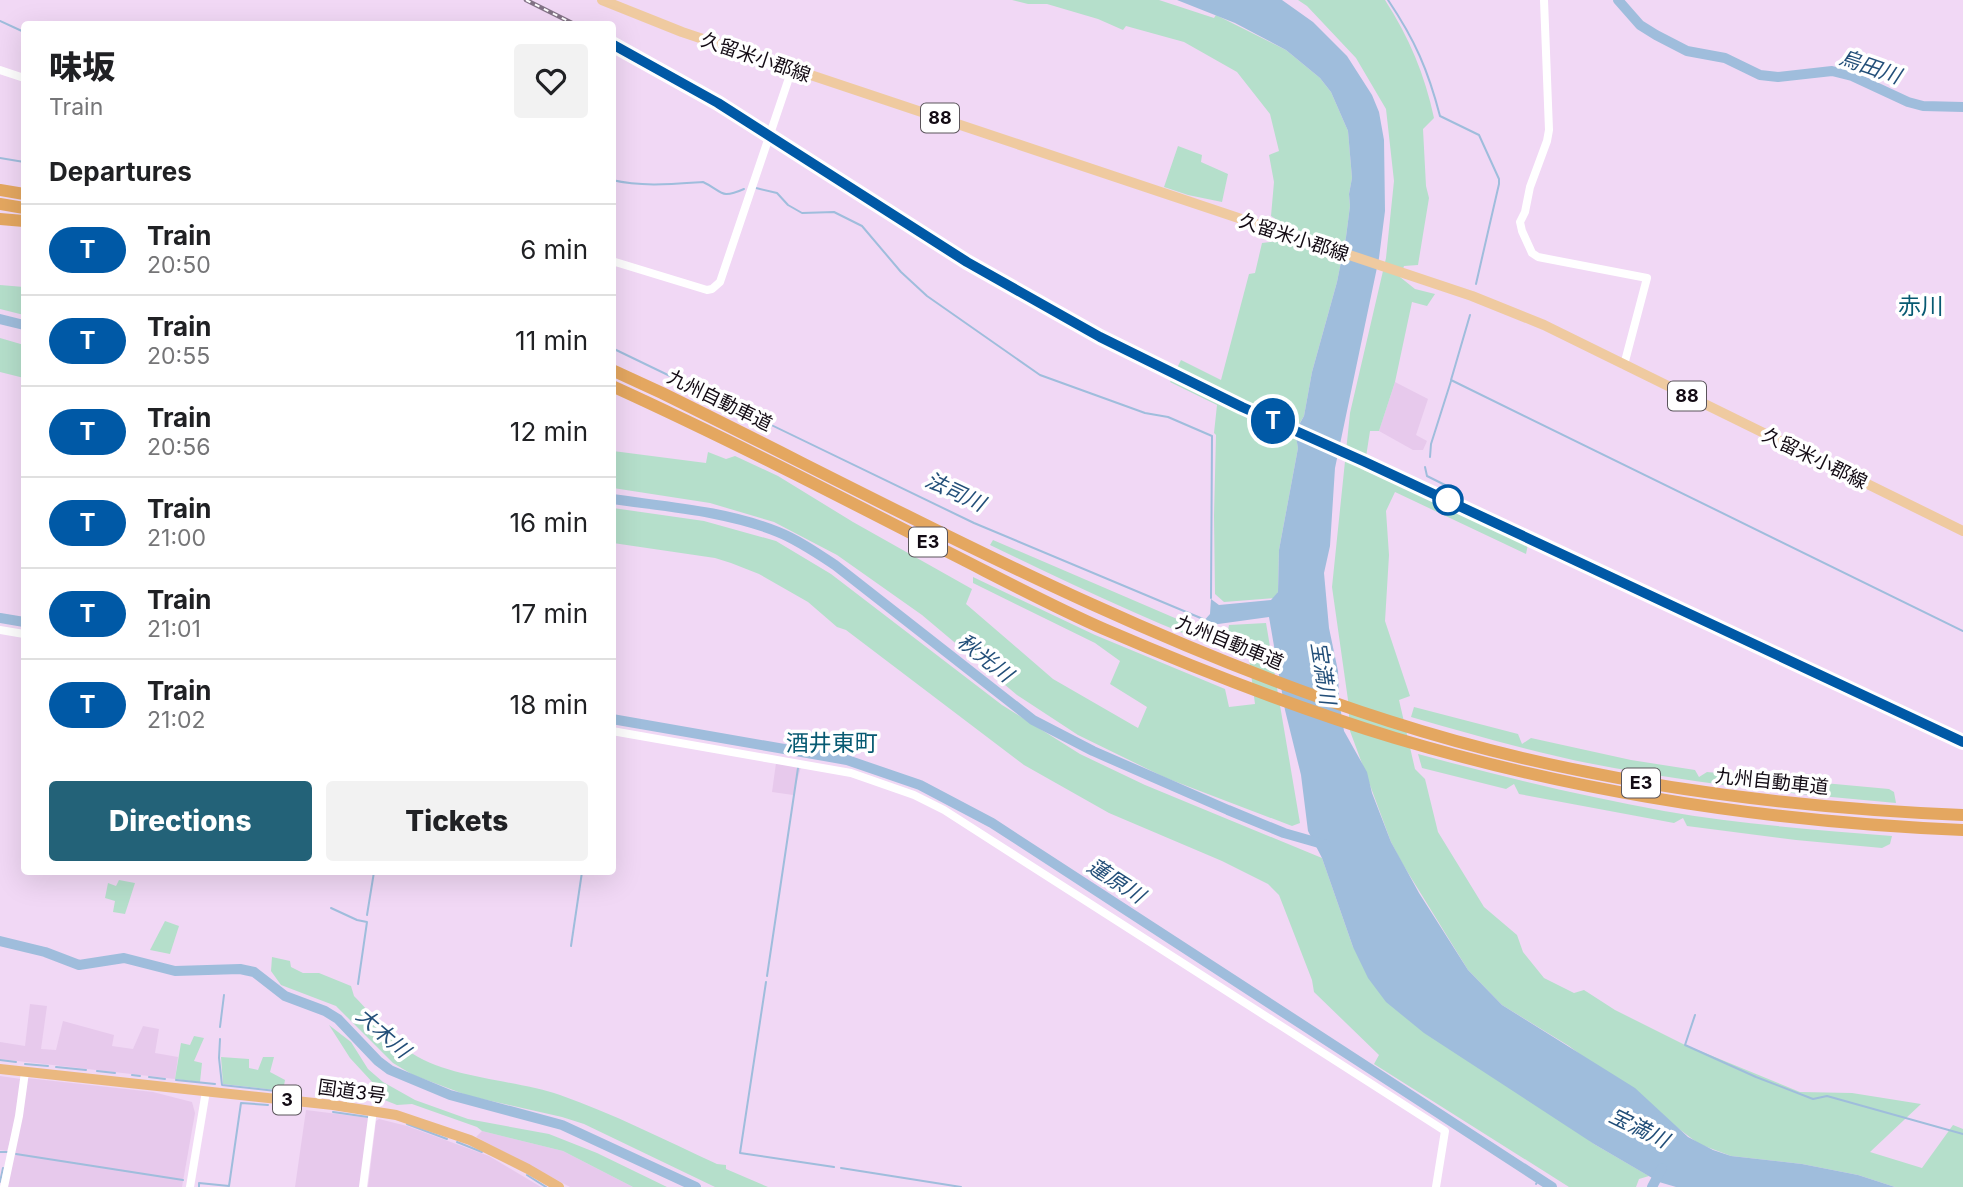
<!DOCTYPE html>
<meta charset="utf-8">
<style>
body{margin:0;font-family:Inter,"Noto Sans JP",sans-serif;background:#f2f2f2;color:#202124;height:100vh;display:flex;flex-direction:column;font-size:26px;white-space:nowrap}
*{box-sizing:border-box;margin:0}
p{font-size:23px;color:#757577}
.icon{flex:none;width:38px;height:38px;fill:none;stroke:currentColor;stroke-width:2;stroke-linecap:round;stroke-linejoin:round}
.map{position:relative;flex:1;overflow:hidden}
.panel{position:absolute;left:21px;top:21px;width:595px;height:854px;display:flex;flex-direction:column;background:#fff;border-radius:7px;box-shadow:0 7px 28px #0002}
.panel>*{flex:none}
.badge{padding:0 14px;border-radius:23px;font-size:24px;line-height:46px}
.map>.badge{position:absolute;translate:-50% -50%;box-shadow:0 0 0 4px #fff}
h2{padding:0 28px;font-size:26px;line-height:63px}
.round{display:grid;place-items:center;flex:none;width:74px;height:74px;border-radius:7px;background:#f2f2f2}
.head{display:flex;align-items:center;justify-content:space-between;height:119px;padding:0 28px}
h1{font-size:33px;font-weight:800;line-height:52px}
.button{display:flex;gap:14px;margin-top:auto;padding:14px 28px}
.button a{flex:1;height:80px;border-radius:7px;background:#236278;color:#fff;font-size:28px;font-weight:800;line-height:80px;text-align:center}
.button a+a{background:#f2f2f2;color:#202124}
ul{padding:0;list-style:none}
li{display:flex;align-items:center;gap:21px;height:91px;padding:0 28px;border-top:2px solid #e0e0e0}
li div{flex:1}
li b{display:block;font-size:26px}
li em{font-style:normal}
li .badge{min-width:77px;font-weight:700;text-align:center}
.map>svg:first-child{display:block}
.built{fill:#e7c9ec}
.green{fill:#b5dfcb}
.water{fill:#9fbddc}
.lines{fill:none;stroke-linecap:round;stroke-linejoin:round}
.stream{stroke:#9fbddc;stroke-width:2}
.river{stroke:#9fbddc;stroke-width:10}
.tertiary{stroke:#fff;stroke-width:8}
.primary{stroke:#efcaa0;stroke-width:10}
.trunk{stroke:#eab880;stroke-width:10}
.motorway{stroke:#e4a760;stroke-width:12}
.rail-casing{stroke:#837386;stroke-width:4.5}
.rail{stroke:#fff;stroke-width:2;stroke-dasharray:5;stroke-linecap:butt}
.line-casing{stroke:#fff;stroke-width:16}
.line{stroke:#0059a6;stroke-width:10}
.stop-dot{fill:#fff;stroke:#0059a6;stroke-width:3.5}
.labels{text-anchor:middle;stroke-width:7;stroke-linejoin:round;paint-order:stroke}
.shield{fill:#fff;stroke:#5a545a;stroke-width:2}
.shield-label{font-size:18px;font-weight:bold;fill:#130b14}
.street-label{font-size:19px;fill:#130b14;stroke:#fff}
.water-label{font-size:21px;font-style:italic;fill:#234f79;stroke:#fff}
.quarter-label{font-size:23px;fill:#075a72;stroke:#fff}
</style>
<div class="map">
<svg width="1963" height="1187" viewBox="0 0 1963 1187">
<rect width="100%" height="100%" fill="#f1d8f5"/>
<!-- built -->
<g class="built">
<polygon points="1395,382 1428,399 1416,435 1427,441 1423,450 1413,450 1379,431"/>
<polygon points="776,763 801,767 793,795 772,792"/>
<polygon points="30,1004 47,1006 41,1049 56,1050 63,1021 114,1035 112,1046 133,1049 143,1026 159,1029 155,1053 178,1057 175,1079 0,1059 0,1042 25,1046"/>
<polygon points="0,1076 21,1079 17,1116 7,1151 0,1150"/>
<polygon points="27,1078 153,1092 192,1102 195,1113 182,1187 7,1187"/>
<polygon points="306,1110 369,1118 360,1187 295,1187"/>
<polygon points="379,1119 407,1126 489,1156 541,1187 368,1187 376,1121"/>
<polygon points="482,1131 563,1151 633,1187 570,1187 476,1137"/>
</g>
<!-- green -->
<g class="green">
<polygon points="1012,0 1159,0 1214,18 1216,15 1286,50 1320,78 1331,92 1348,131 1352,178 1349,194 1350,206 1346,237 1337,282 1312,372 1304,416 1295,431 1298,448 1279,550 1278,592 1275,598 1224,602 1215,594 1214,516 1216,435 1214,433 1217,405 1170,382 1181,360 1221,380 1249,274 1255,273 1262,243 1284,240 1288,227 1271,216 1274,182 1269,155 1279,151 1270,114 1237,72 1184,42 1126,26 1123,30 1098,19 1047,4 1028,4"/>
<path d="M1298,0H1385C1409,37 1425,75 1434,118L1423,129L1426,186L1429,198L1418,265L1404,266L1400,277L1415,289L1435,294L1427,306L1412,302L1395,382L1379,431H1370L1364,470L1528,544L1526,554L1395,492L1386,511L1389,555L1385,621L1410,696L1399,700L1415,769L1425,779L1438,832L1484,907L1517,935L1523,952L1544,978L1574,993L1584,990L1615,1010L1683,1044L1800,1092L1852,1093L1921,1104L1870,1152L1922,1168L1953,1125L1963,1129V1187H1895L1858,1175L1802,1164L1731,1156L1699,1144L1569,1046L1502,1005L1468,970L1402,863L1391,842L1350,731L1348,700L1332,587L1350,413L1386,258L1394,181L1386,109L1356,58L1307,6Z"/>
<polygon points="1178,146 1202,155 1201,162 1228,174 1222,202 1188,195 1164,187"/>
<polygon points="0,285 24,287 24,315 0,309"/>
<polygon points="0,338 24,345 24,378 0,372"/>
<path d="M613,451L706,463L708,452L726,459L735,456L778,476L853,522L972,589L966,604L1053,679L1138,728L1147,707L1110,684L1120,661L1095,643L973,583V577L1095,635L1225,689L1229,707L1255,704L1249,658C1160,627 1075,586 990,545L993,540L1226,640L1229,625L1266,623L1300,823L1292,826L1166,778L1078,735L1017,695L922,615L837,555L774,522L710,503L613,488Z"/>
<polygon points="613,508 704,521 776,541 831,574 1002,705 1080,754 1145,785 1322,858 1353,947 1575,1129 1594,1144 1649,1176 1639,1179 1636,1187 1569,1187 1374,1064 1379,1055 1314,992 1312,980 1279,895 1268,884 1222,861 1109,813 1024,765 846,630 837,627 808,602 759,574 731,563 715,558 613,543"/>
<path d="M1414,707L1518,734L1522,744L1531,738L1631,760L1695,770L1699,777L1707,772L1889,789L1894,792L1896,803C1801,795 1707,785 1614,768C1545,756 1478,736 1411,717Z"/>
<path d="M1418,754C1499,776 1581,796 1664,811C1739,824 1816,830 1892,836L1890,844L1882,848L1796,840L1687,826L1683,818L1674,823L1519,794L1514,784L1506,789L1422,768Z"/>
<polygon points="119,880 135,883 125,914 113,912 115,901 105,898 108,883 116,886"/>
<polygon points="165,921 179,926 170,954 150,950"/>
<path d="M272,957L290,961L291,967L303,973H319L351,986L354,996C371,1013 387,1035 407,1050C447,1079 514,1079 560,1095C614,1114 665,1140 717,1164L726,1165V1169L768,1187H715L584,1124L562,1117L469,1096L413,1075L393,1063L336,1006L281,985L271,971Z"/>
<polygon points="329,1025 351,1042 368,1069 383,1082 415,1100 468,1119 549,1134 597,1153 667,1187 633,1187 563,1151 482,1131 477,1127 412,1104 397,1105 377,1097 374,1084 350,1058"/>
<polygon points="194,1036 204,1038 194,1061 202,1063 200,1082 175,1079 181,1043 190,1045"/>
<polygon points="221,1057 249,1059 249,1068 258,1070 263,1057 274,1057 270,1072 285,1080 283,1091 223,1084"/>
</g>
<!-- water -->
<polygon class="water" points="1177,0 1282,0 1313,22 1347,56 1372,95 1379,112 1384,140 1385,211 1379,258 1335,468 1330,546 1324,573 1329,628 1338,671 1339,700 1344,731 1367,772 1372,793 1391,842 1419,893 1468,970 1502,1005 1635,1088 1688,1137 1713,1150 1731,1156 1802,1164 1858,1175 1895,1187 1676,1187 1659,1182 1594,1144 1424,1033 1386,1002 1368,978 1353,947 1322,858 1308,831 1301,775 1285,710 1269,617 1211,625 1202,623 1210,614 1211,599 1219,605 1271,600 1278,592 1279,550 1298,448 1295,432 1304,416 1312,372 1337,282 1346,237 1350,206 1349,194 1352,178 1348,131 1331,92 1320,78 1286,50 1235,23"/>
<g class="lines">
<!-- stream -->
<g class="stream">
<path d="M1388,0C1415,40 1428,70 1440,116L1479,135L1499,179V184L1476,284"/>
<polyline points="0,21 24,32"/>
<polyline points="0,158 24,162"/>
<path d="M612,180C642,187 673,184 703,182C723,191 719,200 744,189"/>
<polyline points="756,188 777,193 788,205 802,213 834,212 862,226 901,272 927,296 1040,375 1145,413 1168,417 1212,436 1211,598"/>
<polyline points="1470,315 1451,380 1963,631"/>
<polyline points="612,348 974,523 1203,619"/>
<polyline points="1430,457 1431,444 1451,381"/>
<polyline points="1425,467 1427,476 1451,488"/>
<polyline points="331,908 357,920 367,922 358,984"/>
<polyline points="367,915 374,872"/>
<polyline points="571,946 582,872"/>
<polyline points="767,976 798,768"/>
<polyline points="766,982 740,1153 834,1167"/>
<polyline points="1695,1015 1685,1045 1756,1077 1813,1099 1827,1096 1963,1134"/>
<polyline points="220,1027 224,995"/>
<polyline points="220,1039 219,1058 222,1085 284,1092"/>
<polyline points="0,1060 16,1062"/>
<polyline points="25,1064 48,1066"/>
<polyline points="56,1067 86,1070"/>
<polyline points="97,1071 115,1073"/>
<polyline points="132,1075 140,1076"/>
<polyline points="149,1077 165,1079"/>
<polyline points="176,1080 215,1084"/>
<polyline points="290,1092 297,1093"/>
<polyline points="316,1095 327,1096"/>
<polyline points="333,1112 368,1117"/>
<polyline points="407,1124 447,1139"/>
<polyline points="457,1142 482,1152"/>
<polyline points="0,1152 7,1152"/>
<polyline points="16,1154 183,1180"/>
<polyline points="841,1168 961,1187"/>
<polyline points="527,1175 546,1187"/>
<polyline points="0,1182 3,1168"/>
<polyline points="1536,1184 1539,1179"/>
<polyline points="199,1187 199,1183 229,1186 241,1103 268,1105"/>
</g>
<!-- river -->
<g class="river">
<polyline points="1618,0 1640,25 1656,35 1687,51 1725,58 1760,75 1778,77 1832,71 1852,76 1908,102 1923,106 1963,107"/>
<polyline points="0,319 24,325"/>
<path d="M612,499C668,507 726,511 778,532C798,540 817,553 835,565L1033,720L1093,751L1228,810L1284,833L1326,845"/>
<polyline points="0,618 24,622"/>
<polyline points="612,719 847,760 920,785 992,823 1552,1187"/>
<polyline points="0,941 45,952 79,965 124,958 175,971 240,969 254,972 285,996 325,1011 338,1019 378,1061 390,1070 450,1095 562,1125 696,1187"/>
<polyline points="1652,1187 1662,1168"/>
</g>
<!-- tertiary -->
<g class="tertiary">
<polyline points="1544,0 1549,130 1547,141 1530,187 1525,212 1520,222 1522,231 1532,253 1538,257 1647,278 1624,365"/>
<polyline points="0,70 24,78"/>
<polyline points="612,261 707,290 712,289 720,282 792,69"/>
<polyline points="0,630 24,634"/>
<polyline points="612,731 851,773 914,795 944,810 1445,1131 1436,1187"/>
<polyline points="4,1187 19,1116 25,1072"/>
<polyline points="190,1187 206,1091"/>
<polyline points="363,1187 373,1110"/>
</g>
<!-- primary -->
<polyline class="primary" points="602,0 682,32 1472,296 1544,325 1963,531"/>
<!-- trunk -->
<polyline class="trunk" points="0,1069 333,1105 396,1115 470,1140 528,1169 559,1187"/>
<!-- motorway -->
<g class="motorway">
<polyline points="0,190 24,194"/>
<polyline points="0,204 24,208"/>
<polyline points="0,219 24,221"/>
<path d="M612,370L662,393C900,510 1135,640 1389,721C1575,781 1768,807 1963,815"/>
<path d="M612,386C722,436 829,491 936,546C992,574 1047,604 1104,629C1199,670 1296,708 1395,738C1579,793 1771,822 1963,830"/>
</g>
<!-- rail casing -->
<g class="rail-casing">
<g id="rail">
<polyline points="526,0 574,24"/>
<polyline points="612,44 718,103 967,262 1100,337 1242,407 1363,461 1963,742"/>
</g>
</g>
<!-- rail -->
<use href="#rail" class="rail"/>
</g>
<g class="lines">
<!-- line casing -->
<g class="line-casing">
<polyline id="line" points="612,44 718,103 967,262 1100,337 1242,407 1363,461 1963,742"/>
</g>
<!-- line -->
<use href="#line" class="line"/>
</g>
<!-- markers -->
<circle class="stop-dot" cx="1448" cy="500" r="14"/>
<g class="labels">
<!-- shield labels -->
<g class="shield">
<rect x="921" y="103.5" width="38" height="29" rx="5"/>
<rect x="1668" y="381.5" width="38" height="29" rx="5"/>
<rect x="909" y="527.5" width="38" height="29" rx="5"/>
<rect x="1622" y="768.5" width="38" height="29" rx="5"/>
<rect x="273" y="1085.5" width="28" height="29" rx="5"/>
</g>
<g class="shield-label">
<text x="940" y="124">88</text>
<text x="1687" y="402">88</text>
<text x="928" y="548">E3</text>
<text x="1641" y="789">E3</text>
<text x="287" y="1106">3</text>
</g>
<!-- street labels -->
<g class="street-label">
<text transform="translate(756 57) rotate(19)" y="7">久留米小郡線</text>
<text transform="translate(1294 237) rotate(18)" y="7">久留米小郡線</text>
<text transform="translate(720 400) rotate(26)" y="7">九州自動車道</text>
<text transform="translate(1815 458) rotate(26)" y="7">久留米小郡線</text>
<text transform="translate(1230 642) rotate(22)" y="7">九州自動車道</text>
<text transform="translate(1772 781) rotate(6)" y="7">九州自動車道</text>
<text transform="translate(352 1091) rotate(8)" y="7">国道3号</text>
</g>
<!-- water labels -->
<g class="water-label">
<text transform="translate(1870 67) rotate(19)" y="7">烏田川</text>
<text transform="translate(955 492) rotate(25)" y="7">法司川</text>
<text transform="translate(985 658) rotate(38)" y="7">秋光川</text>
<text transform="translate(1323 673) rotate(81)" y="7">宝満川</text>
<text transform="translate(1116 881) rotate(33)" y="7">蓮原川</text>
<text transform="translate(383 1033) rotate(41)" y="7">大木川</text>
<text transform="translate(1639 1128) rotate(26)" y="7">宝満川</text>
</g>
<!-- quarter labels -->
<g class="quarter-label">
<text x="1921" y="314">赤川</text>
<text x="832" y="751">酒井東町</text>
</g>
</g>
</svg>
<b class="badge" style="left:1273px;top:421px;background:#0059a6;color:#fff">T</b>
<section class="panel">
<div class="head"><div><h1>味坂</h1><p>Train</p></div><a class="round"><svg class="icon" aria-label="heart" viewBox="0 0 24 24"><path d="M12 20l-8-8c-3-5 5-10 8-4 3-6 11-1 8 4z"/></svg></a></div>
<h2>Departures</h2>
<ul>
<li><span class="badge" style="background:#0059a6;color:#fff">T</span><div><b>Train</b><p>20:50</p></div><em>6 min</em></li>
<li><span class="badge" style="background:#0059a6;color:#fff">T</span><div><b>Train</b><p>20:55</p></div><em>11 min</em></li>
<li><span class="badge" style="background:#0059a6;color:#fff">T</span><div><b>Train</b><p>20:56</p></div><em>12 min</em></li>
<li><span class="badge" style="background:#0059a6;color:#fff">T</span><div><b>Train</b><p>21:00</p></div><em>16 min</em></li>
<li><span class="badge" style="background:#0059a6;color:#fff">T</span><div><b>Train</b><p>21:01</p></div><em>17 min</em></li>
<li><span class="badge" style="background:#0059a6;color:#fff">T</span><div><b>Train</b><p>21:02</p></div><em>18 min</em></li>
</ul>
<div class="button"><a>Directions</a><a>Tickets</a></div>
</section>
</div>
